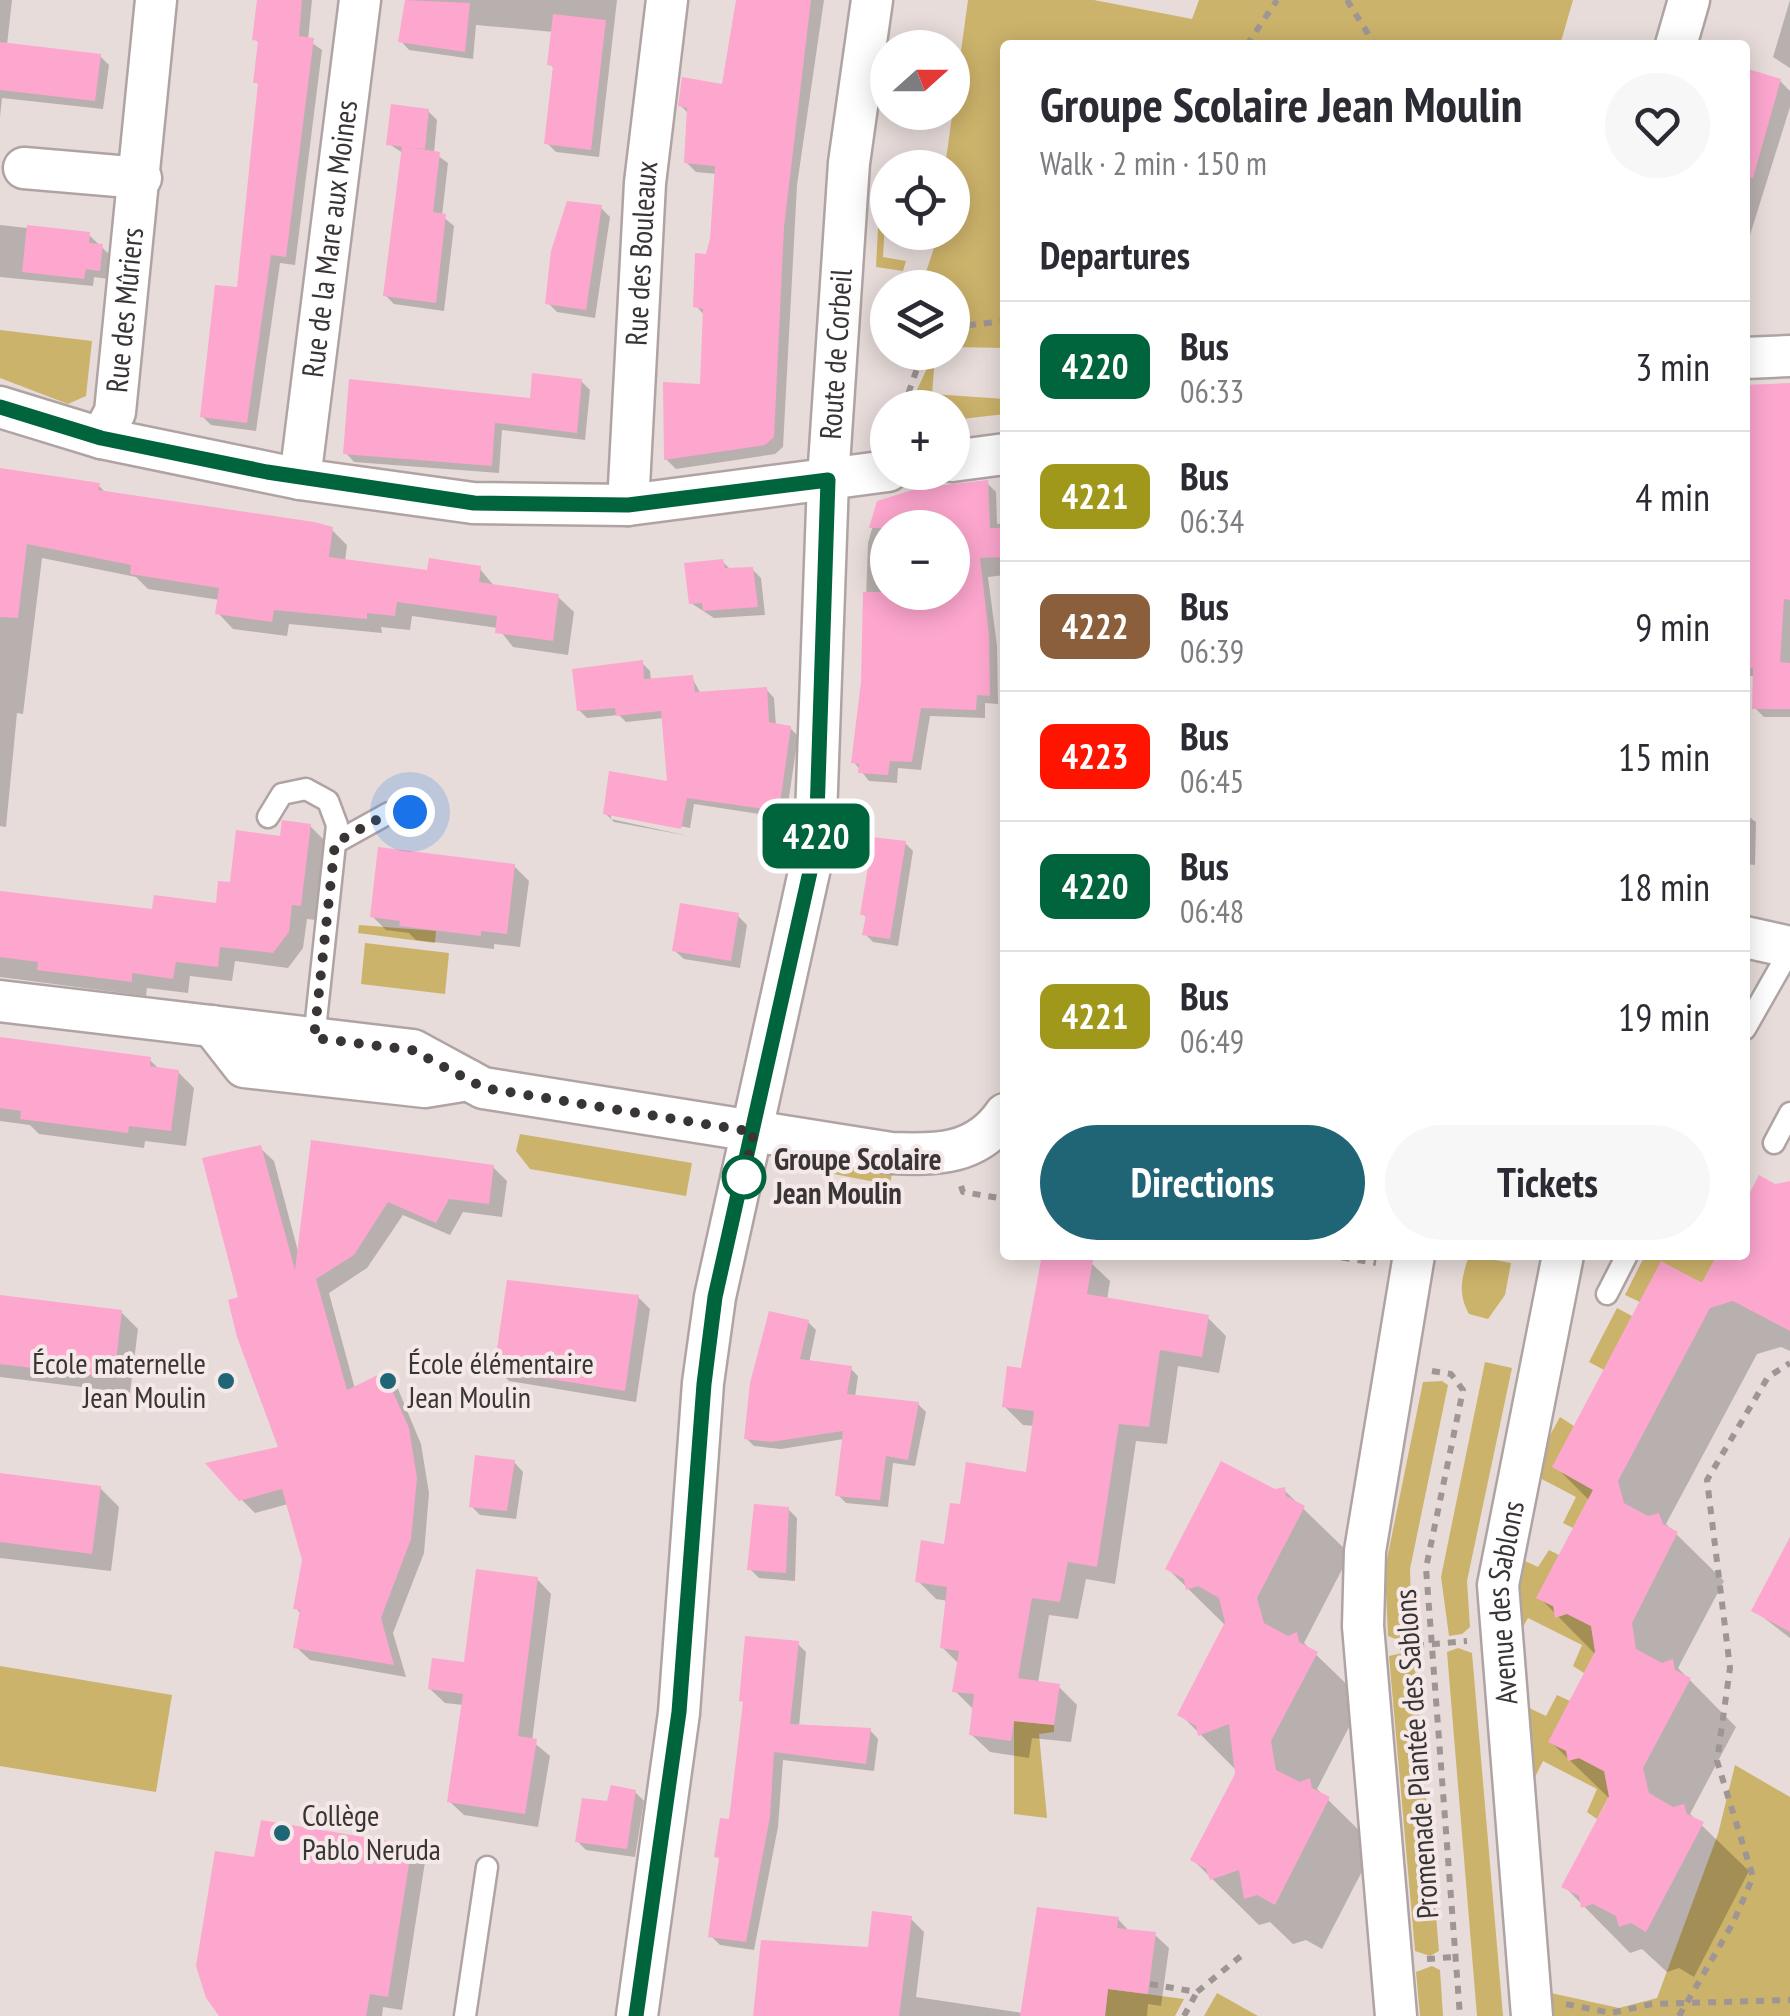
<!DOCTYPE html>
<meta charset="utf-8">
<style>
body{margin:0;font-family:"PT Sans Narrow",sans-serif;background:#f7f7f7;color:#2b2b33;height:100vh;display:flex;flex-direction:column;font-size:38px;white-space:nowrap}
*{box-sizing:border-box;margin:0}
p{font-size:32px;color:#7c7c81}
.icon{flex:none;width:55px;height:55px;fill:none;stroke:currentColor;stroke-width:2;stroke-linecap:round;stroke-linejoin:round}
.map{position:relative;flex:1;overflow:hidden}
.details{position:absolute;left:1000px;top:40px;width:750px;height:1220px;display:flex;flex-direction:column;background:#fff;border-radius:10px;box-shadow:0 5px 25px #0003}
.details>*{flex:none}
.badge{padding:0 20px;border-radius:15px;font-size:35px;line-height:65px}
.needle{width:65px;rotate:69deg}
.controls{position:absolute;left:870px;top:30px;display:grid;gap:20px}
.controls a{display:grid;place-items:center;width:100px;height:100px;border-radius:50%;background:#fff;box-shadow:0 5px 25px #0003;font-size:50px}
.you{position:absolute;width:50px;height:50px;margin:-25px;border:8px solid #fff;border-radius:50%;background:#1a73e8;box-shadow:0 0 0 15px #1a73e833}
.map>.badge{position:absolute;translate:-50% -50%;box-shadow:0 0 0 5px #fff}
h2{padding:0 40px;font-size:38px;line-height:90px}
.round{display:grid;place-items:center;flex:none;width:105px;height:105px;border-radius:52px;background:#f7f7f7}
.headline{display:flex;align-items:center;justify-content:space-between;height:170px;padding:0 40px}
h1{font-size:48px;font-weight:800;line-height:75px}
.cta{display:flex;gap:20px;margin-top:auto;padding:20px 40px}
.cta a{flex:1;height:115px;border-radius:60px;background:#206576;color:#fff;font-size:40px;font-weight:800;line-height:115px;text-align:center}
.cta a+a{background:#f7f7f7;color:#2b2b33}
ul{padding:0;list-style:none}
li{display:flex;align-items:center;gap:30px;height:130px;padding:0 40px;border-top:2px solid #e1e1e2}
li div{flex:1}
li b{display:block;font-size:38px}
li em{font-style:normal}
li .badge{min-width:110px;font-weight:700;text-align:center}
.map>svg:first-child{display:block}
.green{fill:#ccb36b}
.shadow{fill:#0003;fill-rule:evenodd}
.building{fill:#fda6ce}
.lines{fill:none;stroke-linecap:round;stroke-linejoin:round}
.service-casing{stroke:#afa4a3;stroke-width:25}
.minor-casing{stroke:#afa4a3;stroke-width:45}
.path{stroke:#9e9694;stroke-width:6;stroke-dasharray:8 8;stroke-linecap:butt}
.service{stroke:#fff;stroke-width:20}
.minor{stroke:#fff;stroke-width:40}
.line-casing{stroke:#fff;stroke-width:22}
.line{stroke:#00643c;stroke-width:15}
.walk{stroke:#393534;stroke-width:10;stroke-dasharray:0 18}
.stop-dot{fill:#fff;stroke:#00643c;stroke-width:5}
.poi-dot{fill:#206576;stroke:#f4e9e8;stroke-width:4}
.labels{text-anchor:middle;stroke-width:8;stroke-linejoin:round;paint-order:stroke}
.street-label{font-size:30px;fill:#393534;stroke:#f4e9e8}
.stop-label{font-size:30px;font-weight:bold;fill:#393534;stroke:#f4e9e8;text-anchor:start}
.poi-label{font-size:30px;fill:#393534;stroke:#f4e9e8;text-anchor:start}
</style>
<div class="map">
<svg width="1790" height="2016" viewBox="0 0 1790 2016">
<rect width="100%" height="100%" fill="#e7dcda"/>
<!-- green -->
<g class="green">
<polygon points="968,0 1094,0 1192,19 1199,0 1573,0 1560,45 1005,45 1005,348 953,347 952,288 921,287 939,233 952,232 952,168 945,167"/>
<polygon points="881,172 888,172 883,257 906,261 903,271 876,267"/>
<polygon points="0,330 92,341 86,396 68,404 0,378"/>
<polygon points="930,362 934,369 932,394 1005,399 1005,414 953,420 952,408 909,407"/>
<polygon points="359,925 436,931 435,943 358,933"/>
<polygon points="365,943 449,953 445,994 361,984"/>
<polygon points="520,1134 692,1163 686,1196 530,1169 516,1151"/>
<polygon points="808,1160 892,1173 890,1185 788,1165"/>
<path d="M1469,1255L1511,1263L1505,1295L1488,1319L1469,1314C1457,1292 1462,1278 1469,1255Z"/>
<polygon points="1645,1255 1717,1255 1702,1283 1661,1262 1640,1302 1625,1295"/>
<polygon points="1617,1308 1632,1316 1604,1370 1589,1362"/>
<polygon points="1485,1362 1512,1368 1467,1581 1470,1627 1462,1634 1449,1636 1441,1577"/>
<polygon points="1442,1381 1448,1385 1410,1569 1412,1634 1398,1640 1388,1636 1385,1569 1423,1382"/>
<polygon points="1560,1417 1574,1426 1553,1467 1593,1490 1573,1528 1563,1523 1576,1497 1538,1477 1543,1448"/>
<polygon points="1549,1550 1559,1555 1537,1598 1591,1626 1593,1637 1604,1635 1584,1673 1573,1666 1582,1645 1528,1618 1519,1634 1515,1597 1521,1559 1538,1567"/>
<polygon points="1458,1648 1472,1653 1503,2016 1477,2016 1447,1652"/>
<polygon points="1406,1652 1414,1656 1439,1951 1430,1956 1415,1951 1389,1656"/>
<polygon points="0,1666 172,1695 156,1792 0,1766"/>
<polygon points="1557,1695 1570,1701 1568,1760 1579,1758 1618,1779 1597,1819 1587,1812 1597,1789 1543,1761 1532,1783 1525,1706 1546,1716"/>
<polygon points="1014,1721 1054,1725 1054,1732 1039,1734 1047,1818 1014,1814"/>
<polygon points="1735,1765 1790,1797 1790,2016 1552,2016 1551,1993 1619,2008 1657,1998 1718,1834"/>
<polygon points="1432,1966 1440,1970 1443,2016 1420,2016 1416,1972"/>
<polygon points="1108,1989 1184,1999 1175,2016 1105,2016"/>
<polygon points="1217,1993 1258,2016 1204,2016"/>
</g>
<!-- shadow -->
<g class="shadow">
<polygon points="0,0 12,0 7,45 100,56 109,65 103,109 2,98 0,117"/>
<polygon points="260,0 312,0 308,40 322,50 295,265 280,263 256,431 211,425 202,416 239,290 261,87 256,82 260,44 255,39"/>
<polygon points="408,0 617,0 599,157 556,152 547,143 555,70 550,64 554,32 476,25 473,59 409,50 401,41"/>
<polygon points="739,0 824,0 797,185 783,447 775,454 676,469 666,459 703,386 705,316 696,306 713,240 717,174 696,172 686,162 689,114 681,106 724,87"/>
<polygon points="1790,0 1790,68 1773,57"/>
<polygon points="1745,71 1780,81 1790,91 1790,107 1745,251"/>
<polygon points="428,111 437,120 434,153 448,163 442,216 454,226 444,311 394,304 385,295 403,153 389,144"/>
<polygon points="601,208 610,217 595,318 557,312 548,303"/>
<polygon points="0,225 89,235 111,256 108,279 94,277 93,286 0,277"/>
<polygon points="581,381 590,390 585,440 502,430 499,473 354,462 346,453 532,401"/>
<polygon points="1745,389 1790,389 1790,717 1764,717 1755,708 1755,676 1745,676"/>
<polygon points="0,470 98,485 107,494 332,530 347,545 345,562 429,573 479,568 495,587 558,597 574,612 568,655 513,647 498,628 412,616 410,630 381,627 382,633 289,624 287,636 233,629 218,613 220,600 148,589 136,577 42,558 23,714 17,713 6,827 0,826"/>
<path d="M987,483L996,492L997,524L1005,523V575L988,577L997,646L998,704L985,703V718L930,716L921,770L898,768L897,783L869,781L854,762L863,682L868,543L879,503ZM888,528H952V592H888Z"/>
<polygon points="722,561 731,570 752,569 761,578 765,615 714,618 691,603"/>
<polygon points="642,663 650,671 651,681 692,678 701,694 766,689 774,698 776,726 790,728 798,736 786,818 694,804 690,828 611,813 611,819 689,836 614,822 606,814 670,784 664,718 626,722 619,715 587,718 579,710"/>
<polygon points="1745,814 1756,822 1755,865 1745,864"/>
<polygon points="310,826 326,842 316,920 307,919 303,948 288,968 235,961 232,981 190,976 188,993 147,988 146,996 0,977 0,893 154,912 218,906 232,885 282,838"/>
<polygon points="905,843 913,851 898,946 873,942 865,934 868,919 863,914"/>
<polygon points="514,866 529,881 520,947 494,944 494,949 416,940 409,933 386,930 372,916"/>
<polygon points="737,915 747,925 740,968 684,959 674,950"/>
<polygon points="0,1040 150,1060 160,1070 178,1072 194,1088 186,1146 145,1141 144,1148 39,1134 30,1125 0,1121"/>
<polygon points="313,1143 493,1167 507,1181 502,1217 463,1212 450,1235 403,1215 367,1268 329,1293 355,1389 384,1375 398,1389 421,1444 429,1493 424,1553 393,1633 406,1677 310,1660 296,1647 301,1614 296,1608 304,1560 288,1504 255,1513 241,1499 282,1449 241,1298 260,1148 274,1161 299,1255"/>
<polygon points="1775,1186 1790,1187 1790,1351 1781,1347 1757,1354 1666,1524 1724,1581 1678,1668 1736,1727 1690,1814 1749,1871 1694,1977 1679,1968 1667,1972 1642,1949 1630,1953 1565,1887 1610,1799 1551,1742 1596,1655 1539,1597 1590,1501 1556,1467 1704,1286 1720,1255 1745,1255 1745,1207"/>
<polygon points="1091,1263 1110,1281 1107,1300 1208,1318 1226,1336 1219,1373 1178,1366 1167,1444 1136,1441 1115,1584 1086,1579 1078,1619 1049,1615 1038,1683 1058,1686 1077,1705 1071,1742 1032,1738 1029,1758 990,1752 971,1734 974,1710 955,1691 959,1664 942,1647 948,1601 936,1599 918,1581 946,1546 962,1507 1029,1474 1035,1426 1023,1425 1005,1407"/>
<polygon points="0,1297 121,1312 138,1329 130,1393 0,1377"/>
<polygon points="638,1297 650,1309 636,1402 509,1381 497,1369"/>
<polygon points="808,1322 816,1330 809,1363 850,1368 858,1376 855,1397 918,1404 926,1412 915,1466 893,1463 888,1507 846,1503 838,1495 844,1439 781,1449 754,1446 746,1438"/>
<polygon points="514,1462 523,1472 516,1519 480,1515 471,1506"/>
<polygon points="0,1476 100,1488 119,1507 111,1571 0,1558"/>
<polygon points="1284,1490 1350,1554 1304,1643 1363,1700 1317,1789 1375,1846 1322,1949 1306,1940 1293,1944 1270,1922 1259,1925 1193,1860 1237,1771 1180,1714 1226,1626 1168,1569"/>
<polygon points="788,1509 797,1518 795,1581 759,1578 750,1569"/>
<polygon points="1790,1543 1790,1638 1754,1610"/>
<polygon points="537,1579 551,1594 532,1741 550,1756 538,1827 464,1815 449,1801 464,1705 445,1703 430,1689 466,1665"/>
<polygon points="797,1643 806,1652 799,1727 870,1730 878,1739 874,1771 783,1760 778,1827 754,1950 720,1945 711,1936 721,1861 717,1856 731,1821 745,1704"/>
<polygon points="635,1792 644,1801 635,1857 586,1850 577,1841 609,1804"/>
<polygon points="411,1847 425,1862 402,2010 383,2007 382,2016 223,2016 256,1860"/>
<polygon points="911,1919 924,1932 916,1997 1023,2013 1118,1919 1130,1932 1155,1935 1169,1948 1161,2006 1148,2004 1147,2016 836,2016 870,1950"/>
</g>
<!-- building -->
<g class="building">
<polygon points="257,0 302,0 299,36 314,38 286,257 271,255 247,423 200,417 215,285 237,287 258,83 253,83 258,41 252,40"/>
<polygon points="405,0 470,3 465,52 398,42"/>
<polygon points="736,0 811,0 784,227 774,437 765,445 664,460 663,382 700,384 703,309 693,307 695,253 706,254 710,239 715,166 684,163 687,108 678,106 682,77 722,84"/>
<polygon points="553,14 606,20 591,150 544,144 553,66 547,65"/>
<polygon points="0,42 101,54 95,101 0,90"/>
<polygon points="1745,68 1781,79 1753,178 1745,177"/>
<polygon points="391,104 429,109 425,149 386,145"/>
<polygon points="402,146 440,152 433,212 446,214 436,303 383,296"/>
<polygon points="567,201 602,205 586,310 545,304 551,251"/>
<polygon points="27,225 90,232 89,243 103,244 100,271 86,269 84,279 22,272"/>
<polygon points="532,373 582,379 577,433 495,423 492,466 343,454 349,379 530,398"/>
<polygon points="1790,383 1790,600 1784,599 1780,662 1790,663 1790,709 1752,709 1753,668 1745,668 1745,385"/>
<polygon points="0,468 100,483 98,490 314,522 333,527 329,557 427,570 429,558 481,566 479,582 559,594 553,641 495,633 497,616 397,602 395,616 367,613 367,619 274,610 272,622 215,614 219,588 130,574 131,565 27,544 18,618 0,617"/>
<polygon points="988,480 990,528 1005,528 1005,557 980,558 989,635 990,696 977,695 976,710 921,708 912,762 890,761 888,775 858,773 859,764 851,763 861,682 863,592 952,592 952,528 869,528 877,501 919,488"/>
<polygon points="723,559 725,568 753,567 758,607 703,611 702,603 689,604 684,563"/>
<polygon points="643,660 644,679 693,675 695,692 767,687 769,722 791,726 779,811 687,798 681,829 603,814 609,771 667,781 661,711 616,716 615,708 577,711 572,669"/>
<polygon points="282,820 311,824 301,906 292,905 289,932 273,953 220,947 218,967 176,962 173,979 132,973 132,982 37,970 38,962 0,957 0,891 152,909 154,895 216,903 218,881 230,882 236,830 280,836"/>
<polygon points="873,837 906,841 890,939 862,935 866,915 860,915"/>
<polygon points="378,847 515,864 507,934 481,931 481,936 399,926 400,921 370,917"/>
<polygon points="680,903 739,913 731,961 672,951"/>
<polygon points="0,1037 151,1057 150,1066 179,1070 171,1131 129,1126 128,1133 20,1119 21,1111 0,1108"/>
<polygon points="311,1140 494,1165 489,1204 449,1199 436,1223 388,1202 354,1255 316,1279 347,1390 384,1372 409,1428 417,1478 411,1539 381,1618 394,1665 293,1648 300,1610 293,1609 302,1560 282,1489 239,1501 205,1463 278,1447 237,1337 228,1300 238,1297 202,1158 261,1145 295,1270"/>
<polygon points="1759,1175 1775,1184 1790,1181 1790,1331 1733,1301 1710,1308 1618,1481 1624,1503 1648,1516 1659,1513 1663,1524 1678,1532 1632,1623 1636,1649 1662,1663 1673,1659 1675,1670 1691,1678 1643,1768 1649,1793 1673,1807 1684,1804 1687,1814 1704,1822 1646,1932 1631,1923 1619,1927 1616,1916 1593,1904 1581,1908 1579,1896 1561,1887 1609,1797 1604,1771 1579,1758 1568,1761 1566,1751 1548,1742 1595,1652 1591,1626 1567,1614 1555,1618 1553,1606 1536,1598 1593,1490 1552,1467 1661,1261 1702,1283 1717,1255 1745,1255 1745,1202"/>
<polygon points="1042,1255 1093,1260 1087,1294 1209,1315 1202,1357 1160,1350 1149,1427 1119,1424 1097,1567 1068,1562 1060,1602 1032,1598 1018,1678 1060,1684 1054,1725 1014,1721 1011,1741 969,1735 974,1694 952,1692 959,1651 940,1648 947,1587 915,1582 921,1540 944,1544 950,1503 960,1504 966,1462 1026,1472 1034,1411 1002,1407 1007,1366 1021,1368"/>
<polygon points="507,1280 639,1295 625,1391 494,1370"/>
<polygon points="0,1295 122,1310 114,1378 0,1364"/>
<polygon points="769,1311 809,1320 800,1359 852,1366 847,1394 919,1402 908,1460 886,1456 880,1500 835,1496 843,1431 771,1442 744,1439 750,1383"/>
<polygon points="475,1455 515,1460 507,1511 469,1507"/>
<polygon points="1221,1461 1275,1489 1285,1487 1286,1496 1305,1506 1257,1598 1264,1623 1288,1636 1297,1632 1299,1642 1318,1652 1271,1741 1276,1770 1300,1782 1310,1778 1312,1788 1330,1797 1275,1905 1257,1895 1244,1899 1239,1870 1210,1880 1206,1869 1190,1860 1235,1774 1229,1724 1198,1736 1196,1726 1177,1715 1225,1622 1219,1598 1198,1586 1186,1590 1184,1579 1165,1569"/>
<polygon points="0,1473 101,1486 92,1554 0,1542"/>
<polygon points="754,1504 789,1507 786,1573 747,1570"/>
<polygon points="1790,1537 1790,1632 1751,1611"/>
<polygon points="476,1569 538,1577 518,1736 537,1739 525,1814 447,1802 463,1694 428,1689 432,1658 464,1662"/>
<polygon points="745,1636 799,1641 790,1724 871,1728 866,1764 774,1752 770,1817 746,1942 708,1937 719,1858 714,1857 720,1818 729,1819 743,1702 739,1701"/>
<polygon points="611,1785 636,1790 627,1849 575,1842 582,1798 607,1801"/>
<polygon points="261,1820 412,1845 388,1997 370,1994 366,2016 219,2016 206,1998 196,1966 215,1851 254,1857"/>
<polygon points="1037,1907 1119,1917 1117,1928 1156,1932 1148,1994 1108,1989 1105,2016 1020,2016"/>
<polygon points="872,1911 912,1916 899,2016 753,2016 761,1940 868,1947"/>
</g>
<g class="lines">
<!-- service casing -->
<g class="service-casing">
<g id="service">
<polyline points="268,817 282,794 306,789 328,801 337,825 314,1039"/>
<polyline points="335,843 389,813 410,812"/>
<polyline points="1745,1029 1790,950"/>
<polyline points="1774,1143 1790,1113"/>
<polyline points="1607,1294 1627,1255"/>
<polyline points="465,2016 487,1867"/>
</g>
</g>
<!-- minor casing -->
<g class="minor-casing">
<g id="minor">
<polyline points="1676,45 1689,0"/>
<polyline points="24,168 141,178"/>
<polyline points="1745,358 1790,356"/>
<polyline points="0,407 101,438 300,479 473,503 628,505 888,471"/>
<path id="s1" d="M101,438L115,412L156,0"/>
<polyline points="952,461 1005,454"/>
<path id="s2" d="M300,479L360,0"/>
<path id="s3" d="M628,505L645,183L667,0"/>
<polyline points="1745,937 1790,947"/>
<path d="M0,1001L413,1050L483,1088L891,1153C937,1155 977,1155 1005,1114"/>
<polyline points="212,1026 244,1067 425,1087 468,1080"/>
<path id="s4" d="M637,2016L679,1713L703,1383L715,1297L815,845L828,480L849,163L872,0"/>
<polyline points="1396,2016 1363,1626 1365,1551 1414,1255"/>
<path id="s5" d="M1532,2016L1498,1585L1563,1255"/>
</g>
</g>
<!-- path -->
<g class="path">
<polyline points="1347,0 1375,45"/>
<polyline points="1247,45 1277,0"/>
<polyline points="952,327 1005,321"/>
<polyline points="903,408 923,352"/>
<polyline points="961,1186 963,1192 1005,1199"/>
<polyline points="1326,1255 1376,1263"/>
<polyline points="1432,1371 1451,1374 1463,1390 1426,1568 1460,2016"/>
<polyline points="1400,1647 1467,1641"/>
<polyline points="1427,1959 1455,1957"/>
<polyline points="1150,1984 1197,1992 1241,1956"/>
<polyline points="1566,2004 1611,2013 1652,2004 1790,2000"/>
<polyline points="1184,2016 1197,1992"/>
<polyline points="1679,2016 1733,1923 1753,1877 1717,1761 1730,1668 1707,1480 1768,1377 1790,1363"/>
</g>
<!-- service -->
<use href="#service" class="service"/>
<!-- minor -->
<use href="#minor" class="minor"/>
</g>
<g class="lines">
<!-- line casing -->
<g class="line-casing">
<polyline id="line" points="0,407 101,438 267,472 474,503 628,505 828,480 816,845 715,1297 704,1384 679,1712 636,2016"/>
</g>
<!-- line -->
<use href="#line" class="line"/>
<!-- walk -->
<polyline class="walk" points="410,812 389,813 335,843 314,1038 412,1050 484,1088 754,1132 741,1187 744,1177"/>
</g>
<!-- markers -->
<circle class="stop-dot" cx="744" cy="1177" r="20"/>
<g class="poi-dot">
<circle cx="226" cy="1381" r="10"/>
<circle cx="388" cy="1381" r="10"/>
<circle cx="282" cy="1833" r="10"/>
</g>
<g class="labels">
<!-- street labels -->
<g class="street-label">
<text dy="10" stroke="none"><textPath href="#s2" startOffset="242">Rue de la Mare aux Moines</textPath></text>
<text dy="10" stroke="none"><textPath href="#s3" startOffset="252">Rue des Bouleaux</textPath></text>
<text dy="10" stroke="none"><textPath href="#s1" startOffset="132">Rue des Mûriers</textPath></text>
<text dy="10" stroke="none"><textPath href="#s4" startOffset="1678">Route de Corbeil</textPath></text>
<text dy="10" stroke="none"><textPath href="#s5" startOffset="415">Avenue des Sablons</textPath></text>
<text transform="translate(1417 1754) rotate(-94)" y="10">Promenade Plantée des Sablons</text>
</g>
<!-- stop labels -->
<g class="stop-label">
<text x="774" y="1170">Groupe Scolaire<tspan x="774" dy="34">Jean Moulin</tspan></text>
</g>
<!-- poi labels -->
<g class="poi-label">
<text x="206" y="1374" text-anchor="end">École maternelle<tspan x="206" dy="34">Jean Moulin</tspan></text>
<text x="408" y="1374">École élémentaire<tspan x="408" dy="34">Jean Moulin</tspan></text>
<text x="302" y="1826">Collège<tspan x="302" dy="34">Pablo Neruda</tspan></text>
</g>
</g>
</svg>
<div class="controls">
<a><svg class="needle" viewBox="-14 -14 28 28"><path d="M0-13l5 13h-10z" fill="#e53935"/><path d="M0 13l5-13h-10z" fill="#7c7c81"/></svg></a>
<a><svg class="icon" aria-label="locate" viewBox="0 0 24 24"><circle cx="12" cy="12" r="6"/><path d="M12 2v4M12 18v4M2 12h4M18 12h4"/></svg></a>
<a><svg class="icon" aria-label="layers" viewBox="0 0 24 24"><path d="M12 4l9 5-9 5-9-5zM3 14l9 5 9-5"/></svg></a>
<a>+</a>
<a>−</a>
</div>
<div class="you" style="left:410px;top:812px"></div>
<b class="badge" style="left:816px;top:836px;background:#00643c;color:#fff">4220</b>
<section class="details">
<div class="headline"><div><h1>Groupe Scolaire Jean Moulin</h1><p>Walk · 2 min · 150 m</p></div><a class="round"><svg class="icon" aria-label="heart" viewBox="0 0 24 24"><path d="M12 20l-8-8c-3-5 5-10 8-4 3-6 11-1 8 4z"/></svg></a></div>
<h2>Departures</h2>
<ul>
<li><span class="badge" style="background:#00643c;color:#fff">4220</span><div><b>Bus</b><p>06:33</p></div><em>3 min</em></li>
<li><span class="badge" style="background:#a0981a;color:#fff">4221</span><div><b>Bus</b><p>06:34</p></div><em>4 min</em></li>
<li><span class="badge" style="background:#8b5e3c;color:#fff">4222</span><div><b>Bus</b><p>06:39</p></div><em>9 min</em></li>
<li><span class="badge" style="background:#ff1400;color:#fff">4223</span><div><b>Bus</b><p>06:45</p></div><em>15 min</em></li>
<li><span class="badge" style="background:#00643c;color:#fff">4220</span><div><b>Bus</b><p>06:48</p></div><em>18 min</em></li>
<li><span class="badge" style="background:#a0981a;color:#fff">4221</span><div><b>Bus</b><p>06:49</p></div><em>19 min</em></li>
</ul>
<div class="cta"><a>Directions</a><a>Tickets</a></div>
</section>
</div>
